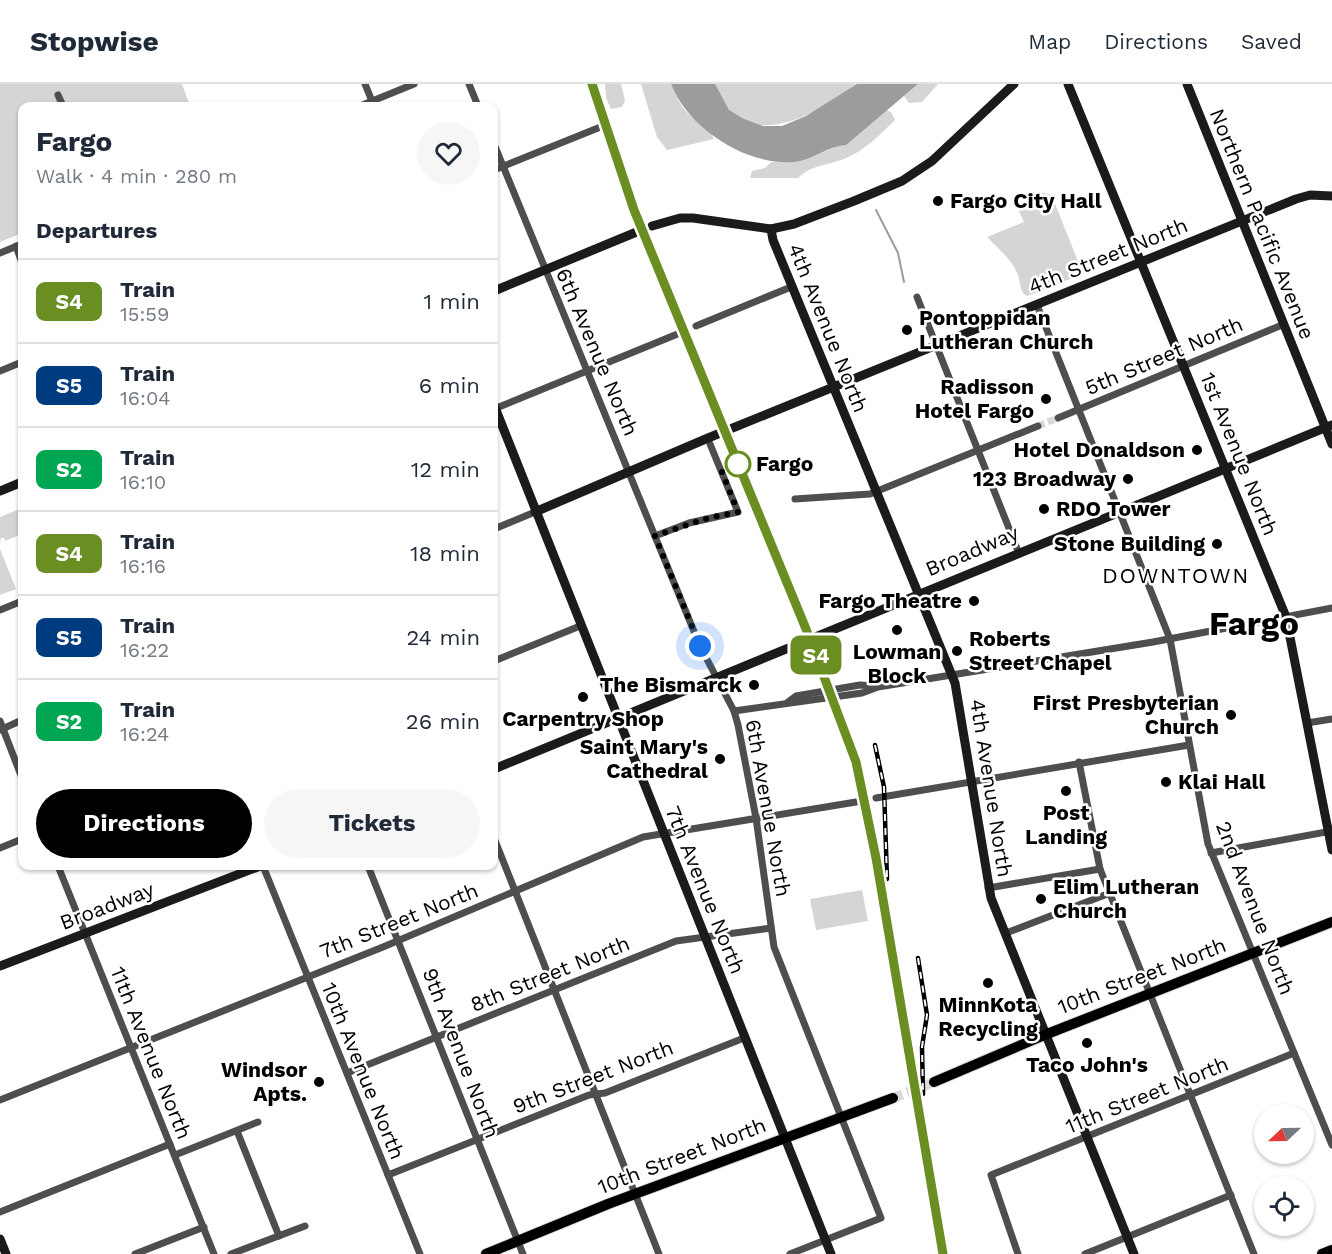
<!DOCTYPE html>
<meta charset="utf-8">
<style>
body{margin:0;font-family:"Work Sans",sans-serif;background:#f6f6f7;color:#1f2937;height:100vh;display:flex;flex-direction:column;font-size:22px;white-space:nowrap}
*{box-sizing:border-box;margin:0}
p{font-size:20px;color:#747a83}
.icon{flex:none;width:33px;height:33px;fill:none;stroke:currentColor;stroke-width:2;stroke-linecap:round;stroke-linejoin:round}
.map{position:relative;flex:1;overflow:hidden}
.sheet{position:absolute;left:18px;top:18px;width:480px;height:768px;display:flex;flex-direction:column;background:#fff;border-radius:12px;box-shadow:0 2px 4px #0004}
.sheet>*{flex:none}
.badge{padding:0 12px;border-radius:9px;font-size:21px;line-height:39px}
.needle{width:39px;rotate:248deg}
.tools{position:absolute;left:1254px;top:1020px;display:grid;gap:12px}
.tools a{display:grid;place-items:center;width:60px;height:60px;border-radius:50%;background:#fff;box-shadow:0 2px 4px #0004;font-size:30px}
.you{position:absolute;width:30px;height:30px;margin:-15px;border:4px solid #fff;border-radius:50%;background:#1a73e8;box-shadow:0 0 0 9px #1a73e833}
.map>.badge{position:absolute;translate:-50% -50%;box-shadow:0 0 0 3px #fff}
h2{padding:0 18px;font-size:22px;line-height:54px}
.round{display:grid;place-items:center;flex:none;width:63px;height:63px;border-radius:32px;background:#f6f6f7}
.summary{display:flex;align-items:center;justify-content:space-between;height:102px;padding:0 18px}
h1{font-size:28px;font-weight:700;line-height:45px}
.cta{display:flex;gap:12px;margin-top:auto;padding:12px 18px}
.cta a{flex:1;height:69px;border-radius:36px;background:#000;color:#fff;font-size:24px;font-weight:700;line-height:69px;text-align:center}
.cta a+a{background:#f6f6f7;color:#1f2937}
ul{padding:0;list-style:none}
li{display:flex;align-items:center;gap:18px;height:84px;padding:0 18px;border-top:2px solid #e0e1e3}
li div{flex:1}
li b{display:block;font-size:22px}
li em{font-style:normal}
li .badge{min-width:66px;font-weight:700;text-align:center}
header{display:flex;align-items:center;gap:36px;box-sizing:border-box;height:84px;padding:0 30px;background:#fff;border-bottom:2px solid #e0e1e3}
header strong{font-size:28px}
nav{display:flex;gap:33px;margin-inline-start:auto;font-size:21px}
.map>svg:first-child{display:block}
.green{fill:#d5d5d5}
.water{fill:#9c9c9c}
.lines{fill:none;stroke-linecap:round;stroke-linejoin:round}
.stream{stroke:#9c9c9c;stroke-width:2}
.street-tunnel{stroke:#d9d9d9;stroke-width:7;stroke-dasharray:7 3.5;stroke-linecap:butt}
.primary-tunnel{stroke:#d9d9d9;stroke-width:10;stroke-dasharray:10 5;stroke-linecap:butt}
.primary-casing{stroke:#dbdbdb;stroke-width:12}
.street{stroke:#4e4e4e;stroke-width:7}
.secondary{stroke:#1b1b1b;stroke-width:9}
.primary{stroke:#000;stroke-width:10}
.rail-casing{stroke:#000;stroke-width:4.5}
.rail{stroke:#fff;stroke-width:2;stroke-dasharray:7;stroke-linecap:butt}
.line-casing{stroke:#fff;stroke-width:14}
.line{stroke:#6b8e23;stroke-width:9}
.walk{stroke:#000;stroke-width:6;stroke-dasharray:0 10.8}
.poi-dot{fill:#000;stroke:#fff;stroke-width:2}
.stop-dot{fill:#fff;stroke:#6b8e23;stroke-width:3}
.labels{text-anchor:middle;stroke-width:5;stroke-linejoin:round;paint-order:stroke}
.poi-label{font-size:21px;font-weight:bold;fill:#000;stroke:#fff;text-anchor:end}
.street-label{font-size:21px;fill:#000;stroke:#fff}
.stop-label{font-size:21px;font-weight:bold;fill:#000;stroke:#fff;text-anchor:start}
.neighbourhood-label{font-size:22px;letter-spacing:1.5px;fill:#000;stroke:#fff}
.town-label{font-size:33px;font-weight:bold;fill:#000;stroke:#fff}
</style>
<header>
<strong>Stopwise</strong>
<nav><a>Map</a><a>Directions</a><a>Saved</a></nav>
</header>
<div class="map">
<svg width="1332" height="1170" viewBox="0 0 1332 1170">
<rect width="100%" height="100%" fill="#fff"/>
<!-- green -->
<g class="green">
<polygon points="0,0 182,0 190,22 22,22 22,149 0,158"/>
<polygon points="605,0 621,0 625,16 622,23 611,25 606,14"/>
<path d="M641,0H671C676,13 682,25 693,34C701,41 710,45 714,55L667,66L657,53Z"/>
<path d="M715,0H857C817,32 738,74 715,0Z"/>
<polygon points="918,0 938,0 922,18 909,19 904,12"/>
<path d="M886,26L891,28L895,36C881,50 864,67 846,74C828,82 812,80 798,94H750L752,87L765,84L771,78C822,78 849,57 886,26Z"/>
<path d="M1043,109L1049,110L1054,117L1083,190L1027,212C1019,208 1021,199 1018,191C1012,175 998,165 987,153L1024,138L1017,123L1023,117Z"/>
<polygon points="22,424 22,450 5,457 4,454 1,454 0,459 0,433"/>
<polygon points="0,465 16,505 0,511"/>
<polygon points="862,806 868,837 816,846 810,815"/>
</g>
<!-- water -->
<path class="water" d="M671,0H715L729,26L744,35L763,42H782L806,32L857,0H918L846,61C828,62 813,76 794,78C746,82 688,44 671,0Z"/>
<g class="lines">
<!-- stream -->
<polyline class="stream" points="876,126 898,169 904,198"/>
<!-- street-tunnel -->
<polyline class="street-tunnel" points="1038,342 1058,334"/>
<!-- primary-tunnel -->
<polyline class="primary-tunnel" points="893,1014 934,998"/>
<!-- primary casing -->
<g class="primary-casing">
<g id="primary">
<polyline points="934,998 1047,950 1332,838"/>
<polyline points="486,1170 608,1120 893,1014"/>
<polyline points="1322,1170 1332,1166"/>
</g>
</g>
<!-- street -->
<g class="street">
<polyline points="365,0 374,22"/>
<polyline points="469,0 478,22"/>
<polyline points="58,11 63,22"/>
<polyline points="360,22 414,0"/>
<polyline points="494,60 700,562 734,627 738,641 756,734 774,863 881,1134 790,1170"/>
<polyline points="494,86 603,42"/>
<polyline points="16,162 22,179"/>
<polyline points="0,169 22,160"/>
<polyline points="917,213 1018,467"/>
<polyline points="1037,221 1170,555 1208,760 1332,1061"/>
<polyline points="696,242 791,203"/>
<polyline points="0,287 22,278"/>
<polyline points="494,325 680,249"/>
<polyline points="1058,334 1282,241"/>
<polyline points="795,415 870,410 1038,342"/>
<polyline points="494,445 535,428"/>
<polyline points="655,452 689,439 738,428 710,360"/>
<polyline points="0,526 22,517"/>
<polyline points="494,577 580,542"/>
<polyline points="788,618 796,612 860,601 875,602"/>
<polyline points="734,627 862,609 878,603 1153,558 1332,524"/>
<polyline points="0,637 22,694"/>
<polyline points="1307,639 1332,635"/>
<polyline points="0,646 22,636"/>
<polyline points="1079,678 1100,785 1254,1170"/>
<polyline points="876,714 1189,661"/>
<polyline points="494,754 659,1170"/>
<polyline points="0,764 22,755"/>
<polyline points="1211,769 1332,747"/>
<polyline points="58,782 214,1170"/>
<polyline points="263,782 420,1170"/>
<polyline points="368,782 523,1170"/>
<polyline points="988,804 1100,785"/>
<polyline points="1006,849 1110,809"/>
<polyline points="347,989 676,857 771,844"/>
<polyline points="0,1016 383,863 643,753 856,718"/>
<polyline points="237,1047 279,1152"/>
<polyline points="175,1071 258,1038"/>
<polyline points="388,1091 589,1011 605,1009 744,954"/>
<polyline points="0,1128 170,1060"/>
<polyline points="135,1170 204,1143"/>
<polyline points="231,1170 305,1142"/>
<polyline points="1018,1170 991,1091 1294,969"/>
<polyline points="1085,1170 1231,1111"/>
</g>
<!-- secondary -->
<g class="secondary">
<polyline points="1068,0 1286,533 1332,766"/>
<polyline points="1187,0 1332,360"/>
<polyline points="652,142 680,134 693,134 771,145 794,140 854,117 902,97 932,77 1014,0"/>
<polyline points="771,145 773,156 955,599 991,814 1134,1170"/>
<polyline points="494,207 639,147"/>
<polyline points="494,321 831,1170"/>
<polyline points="0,407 22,398"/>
<polyline points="535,428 708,354 1296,115 1310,111 1332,112"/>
<polyline points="494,685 1332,341"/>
<polyline points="0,882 260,782"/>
<polyline points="0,1155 6,1170"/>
</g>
<!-- primary -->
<use href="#primary" class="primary"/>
<!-- rail casing -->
<g class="rail-casing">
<g id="rail">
<polyline points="592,0 634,126 809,555 856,678 876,774 943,1170"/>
<polyline points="875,661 884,703 887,795"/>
<polyline points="918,874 927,931 922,963 923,1010"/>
</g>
</g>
<!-- rail -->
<use href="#rail" class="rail"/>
</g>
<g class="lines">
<!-- line casing -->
<g class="line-casing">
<polyline id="line" points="592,0 634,126 806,545 856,678 876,774 943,1170"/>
</g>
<!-- line -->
<use href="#line" class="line"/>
<!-- walk -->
<polyline class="walk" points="700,562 655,452 708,434 738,428 722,388 738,380"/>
</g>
<!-- markers -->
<g class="poi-dot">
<circle cx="938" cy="117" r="6"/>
<circle cx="907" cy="246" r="6"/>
<circle cx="1046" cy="315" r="6"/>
<circle cx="1197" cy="366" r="6"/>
<circle cx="1128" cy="395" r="6"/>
<circle cx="1044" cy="425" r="6"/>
<circle cx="1217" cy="460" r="6"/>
<circle cx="974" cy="517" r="6"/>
<circle cx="897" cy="546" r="6"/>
<circle cx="957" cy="567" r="6"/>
<circle cx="754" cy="601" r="6"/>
<circle cx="583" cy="613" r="6"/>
<circle cx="1231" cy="631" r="6"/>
<circle cx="720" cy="675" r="6"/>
<circle cx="1166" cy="698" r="6"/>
<circle cx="1066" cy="707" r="6"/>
<circle cx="1041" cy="815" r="6"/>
<circle cx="988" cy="899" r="6"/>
<circle cx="1087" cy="959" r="6"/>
<circle cx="319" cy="998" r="6"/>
</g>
<circle class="stop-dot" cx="738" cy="380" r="12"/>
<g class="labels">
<!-- poi labels -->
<g class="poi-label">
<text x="950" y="124" text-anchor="start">Fargo City Hall</text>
<text x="919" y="241" text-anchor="start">Pontoppidan<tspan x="919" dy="24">Lutheran Church</tspan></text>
<text x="1034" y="310">Radisson<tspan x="1034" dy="24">Hotel Fargo</tspan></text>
<text x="1185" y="373">Hotel Donaldson</text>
<text x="1116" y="402">123 Broadway</text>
<text x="1056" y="432" text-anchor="start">RDO Tower</text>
<text x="1205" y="467">Stone Building</text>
<text x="962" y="524">Fargo Theatre</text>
<text x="969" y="562" text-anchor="start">Roberts<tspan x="969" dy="24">Street Chapel</tspan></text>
<text x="897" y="575" text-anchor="middle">Lowman<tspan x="897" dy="24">Block</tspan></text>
<text x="742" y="608">The Bismarck</text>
<text x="1219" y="626">First Presbyterian<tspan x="1219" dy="24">Church</tspan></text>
<text x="583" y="642" text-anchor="middle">Carpentry Shop</text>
<text x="708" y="670">Saint Mary's<tspan x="708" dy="24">Cathedral</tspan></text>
<text x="1178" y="705" text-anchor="start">Klai Hall</text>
<text x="1066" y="736" text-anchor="middle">Post<tspan x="1066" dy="24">Landing</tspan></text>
<text x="1053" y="810" text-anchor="start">Elim Lutheran<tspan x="1053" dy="24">Church</tspan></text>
<text x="988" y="928" text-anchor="middle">MinnKota<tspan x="988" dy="24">Recycling</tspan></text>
<text x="1087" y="988" text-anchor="middle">Taco John's</text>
<text x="307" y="993">Windsor<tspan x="307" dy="24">Apts.</tspan></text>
</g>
<!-- street labels -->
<g class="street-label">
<text transform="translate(1262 140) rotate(68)" y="7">Northern Pacific Avenue</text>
<text transform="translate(1108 172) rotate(-22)" y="7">4th Street North</text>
<text transform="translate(828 244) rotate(68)" y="7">4th Avenue North</text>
<text transform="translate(597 268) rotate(67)" y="7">6th Avenue North</text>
<text transform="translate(1164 272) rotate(-23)" y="7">5th Street North</text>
<text transform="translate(1239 370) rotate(68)" y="7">1st Avenue North</text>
<text transform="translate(972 467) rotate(-23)" y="7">Broadway</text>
<text transform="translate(991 704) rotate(81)" y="7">4th Avenue North</text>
<text transform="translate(768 724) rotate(80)" y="7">6th Avenue North</text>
<text transform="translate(705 806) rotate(68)" y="7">7th Avenue North</text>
<text transform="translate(107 822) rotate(-21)" y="7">Broadway</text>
<text transform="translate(1255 824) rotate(69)" y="7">2nd Avenue North</text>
<text transform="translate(399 837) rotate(-22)" y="7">7th Street North</text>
<text transform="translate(550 890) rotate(-22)" y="7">8th Street North</text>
<text transform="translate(1142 892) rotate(-21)" y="7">10th Street North</text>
<text transform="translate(151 969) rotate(68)" y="7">11th Avenue North</text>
<text transform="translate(461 969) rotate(69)" y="7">9th Avenue North</text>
<text transform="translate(363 987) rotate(68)" y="7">10th Avenue North</text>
<text transform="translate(593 993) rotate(-21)" y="7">9th Street North</text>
<text transform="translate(1147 1011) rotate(-22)" y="7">11th Street North</text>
<text transform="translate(682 1072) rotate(-21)" y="7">10th Street North</text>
</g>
<!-- stop labels -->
<g class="stop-label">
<text x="756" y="387">Fargo</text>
</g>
<!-- neighbourhood labels -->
<g class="neighbourhood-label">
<text x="1176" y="499">DOWNTOWN</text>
</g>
<!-- town labels -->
<g class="town-label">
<text x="1254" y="551">Fargo</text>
</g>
</g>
</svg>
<div class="tools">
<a><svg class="needle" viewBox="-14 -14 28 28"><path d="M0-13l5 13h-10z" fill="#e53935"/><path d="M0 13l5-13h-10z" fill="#747a83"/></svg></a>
<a><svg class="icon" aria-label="locate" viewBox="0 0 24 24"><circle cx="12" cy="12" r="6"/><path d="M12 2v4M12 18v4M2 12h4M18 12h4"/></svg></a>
</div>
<div class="you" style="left:700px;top:562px"></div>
<b class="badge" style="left:816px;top:571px;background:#6b8e23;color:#fff">S4</b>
<section class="sheet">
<div class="summary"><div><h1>Fargo</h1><p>Walk · 4 min · 280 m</p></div><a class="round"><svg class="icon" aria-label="heart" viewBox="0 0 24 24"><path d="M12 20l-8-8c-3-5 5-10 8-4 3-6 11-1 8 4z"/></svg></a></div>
<h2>Departures</h2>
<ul>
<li><span class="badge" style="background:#6b8e23;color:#fff">S4</span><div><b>Train</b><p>15:59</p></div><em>1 min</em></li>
<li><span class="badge" style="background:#003b80;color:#fff">S5</span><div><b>Train</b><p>16:04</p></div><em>6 min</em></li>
<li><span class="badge" style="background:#00a651;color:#fff">S2</span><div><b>Train</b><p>16:10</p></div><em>12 min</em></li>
<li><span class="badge" style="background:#6b8e23;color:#fff">S4</span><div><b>Train</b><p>16:16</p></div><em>18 min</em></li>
<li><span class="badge" style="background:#003b80;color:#fff">S5</span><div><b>Train</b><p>16:22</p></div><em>24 min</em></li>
<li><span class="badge" style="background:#00a651;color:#fff">S2</span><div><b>Train</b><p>16:24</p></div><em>26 min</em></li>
</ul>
<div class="cta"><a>Directions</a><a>Tickets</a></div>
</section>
</div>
